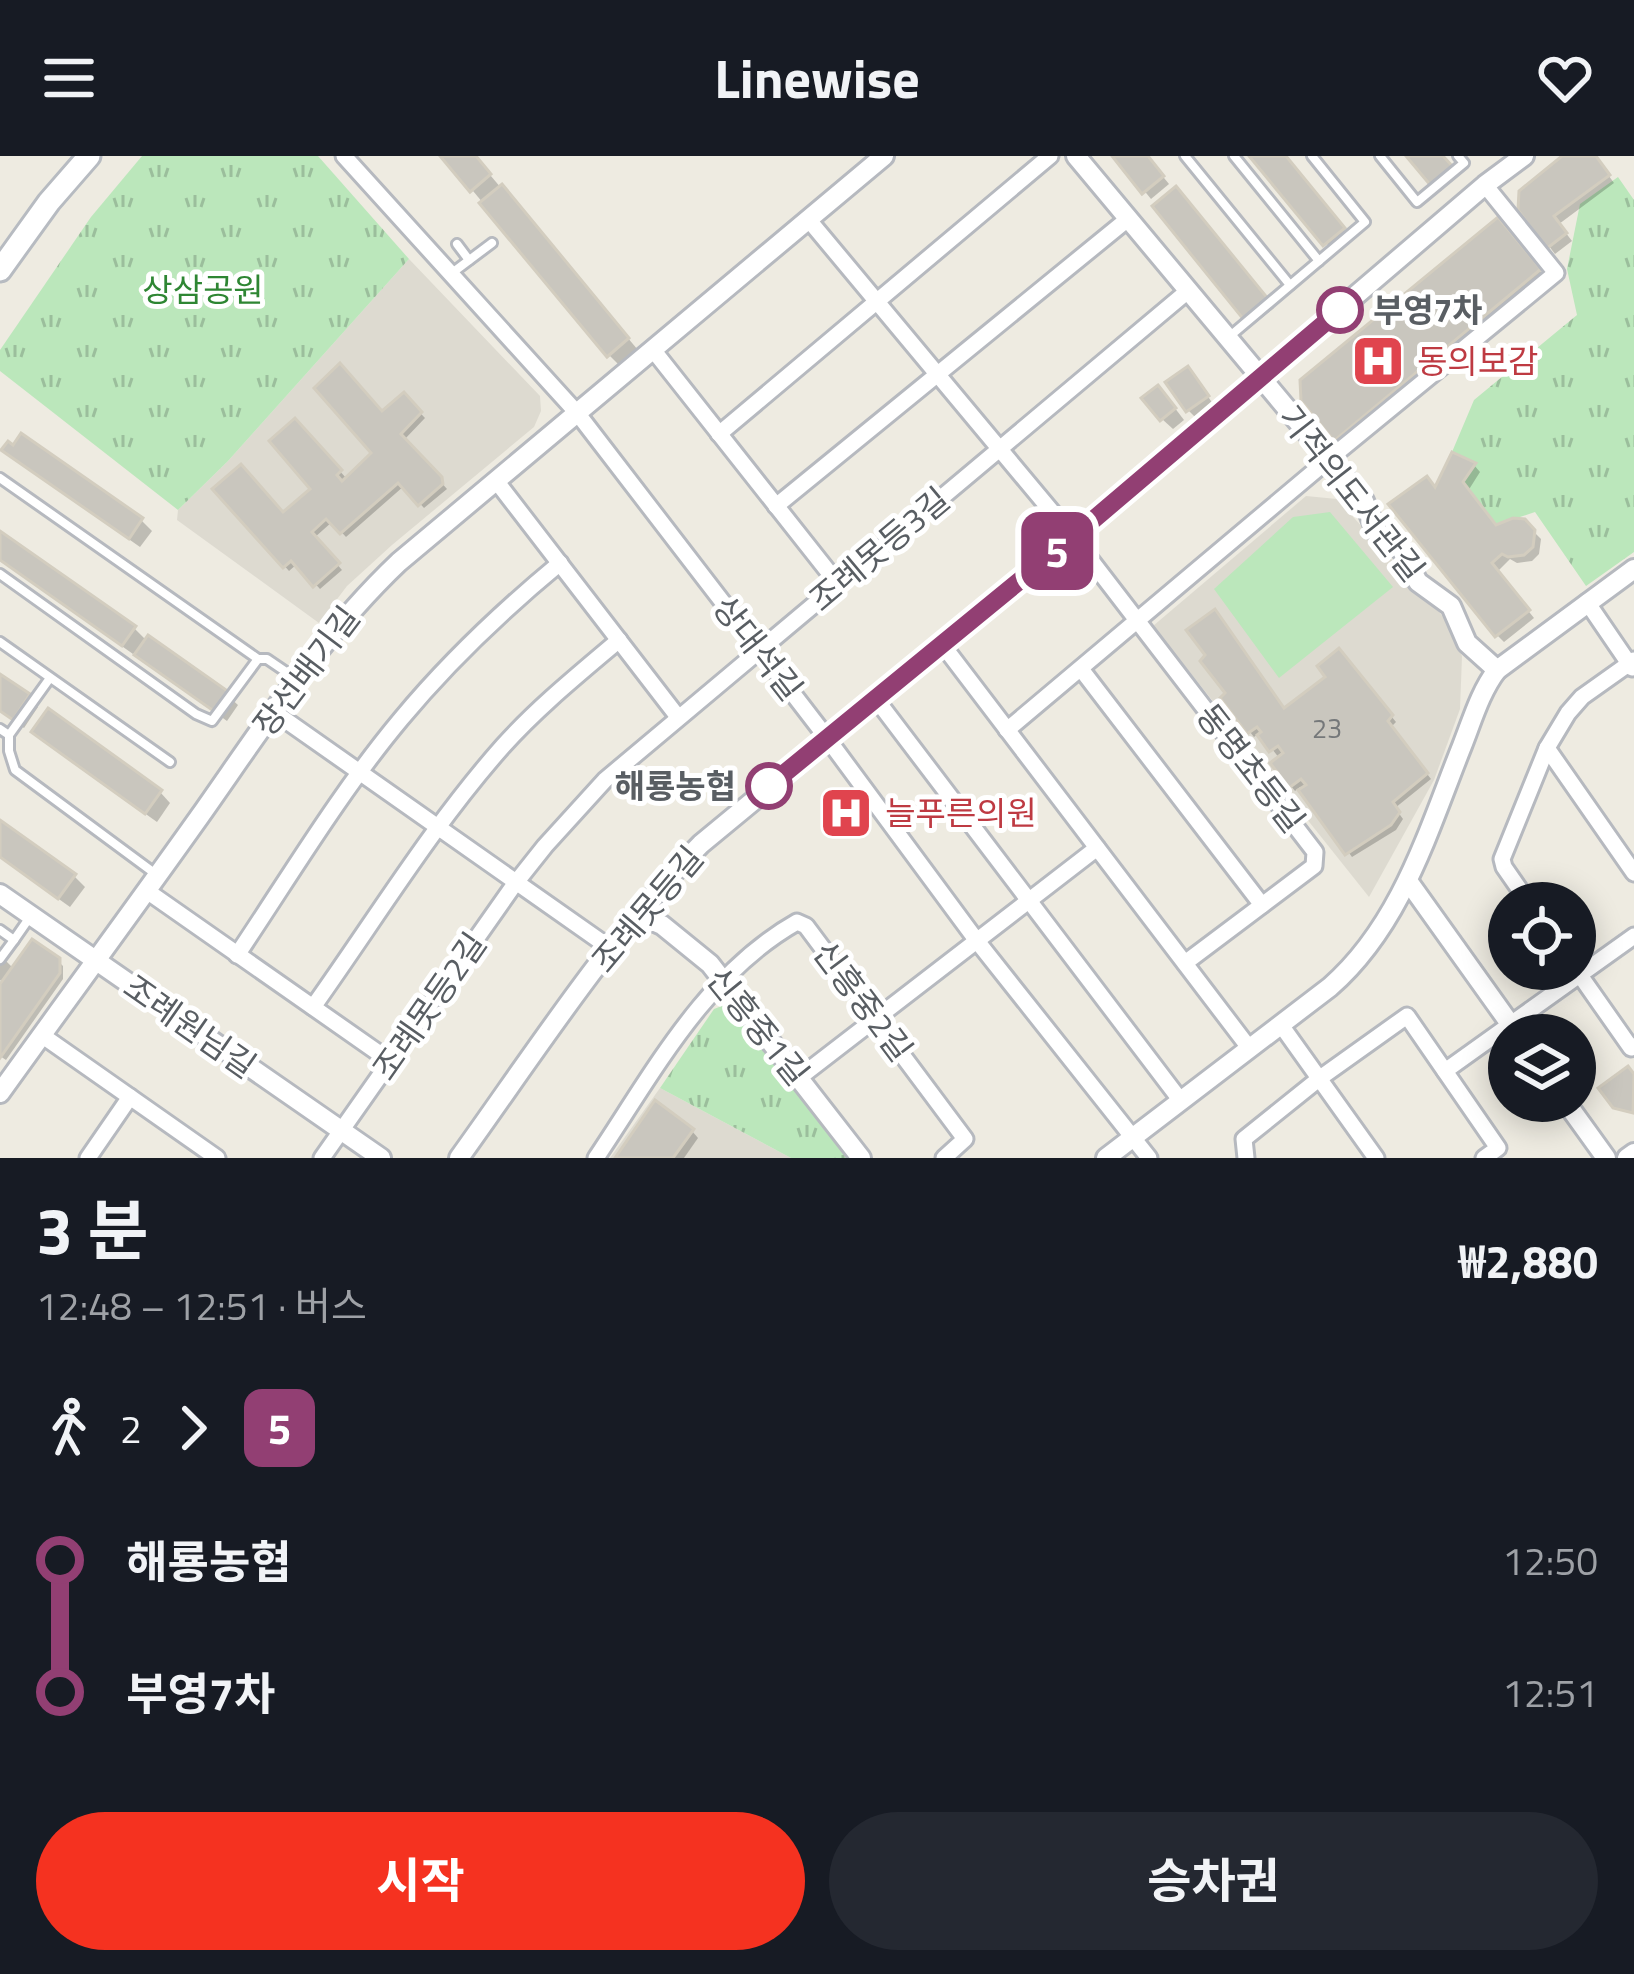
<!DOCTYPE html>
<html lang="ko">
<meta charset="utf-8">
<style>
body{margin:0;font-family:"Titillium Web","Noto Sans KR",sans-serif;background:#242831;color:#f1f3f6;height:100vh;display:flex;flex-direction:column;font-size:45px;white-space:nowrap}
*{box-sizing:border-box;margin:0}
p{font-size:39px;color:#9ea1a6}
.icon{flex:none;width:66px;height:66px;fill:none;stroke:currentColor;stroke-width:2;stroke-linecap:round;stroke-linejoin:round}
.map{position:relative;height:1002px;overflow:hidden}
.drawer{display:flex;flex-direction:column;background:#171b24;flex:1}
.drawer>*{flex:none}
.badge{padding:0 24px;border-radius:18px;font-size:42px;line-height:78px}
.fabs{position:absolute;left:1488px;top:726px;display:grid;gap:24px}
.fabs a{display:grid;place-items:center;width:108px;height:108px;border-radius:50%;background:#171b24;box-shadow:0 6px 30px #0003;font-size:60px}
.map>.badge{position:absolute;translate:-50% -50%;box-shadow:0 0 0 6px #fff}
.legs{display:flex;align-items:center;gap:18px;height:132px;padding:0 36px;font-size:39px}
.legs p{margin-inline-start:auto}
.overview{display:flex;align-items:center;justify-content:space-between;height:204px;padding:0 36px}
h1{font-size:66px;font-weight:700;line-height:90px}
.button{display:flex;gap:24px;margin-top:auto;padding:24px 36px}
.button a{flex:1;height:138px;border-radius:72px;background:#f53220;color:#fff;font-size:48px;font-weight:700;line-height:138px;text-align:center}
.button a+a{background:#242831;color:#f1f3f6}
ul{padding:0 36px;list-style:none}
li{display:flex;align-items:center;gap:42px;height:132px;font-size:45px}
li i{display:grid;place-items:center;width:18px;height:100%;margin:0 15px;background:currentColor}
li i::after{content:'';width:30px;height:30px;margin:-15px;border:9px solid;border-radius:50%;background:#171b24}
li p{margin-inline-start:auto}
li:first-child i{background:linear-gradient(#0000 50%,currentColor 0)}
li:last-child i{background:linear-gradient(currentColor 50%,#0000 0)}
header{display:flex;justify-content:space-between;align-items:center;height:156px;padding:0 36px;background:#171b24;font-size:54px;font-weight:700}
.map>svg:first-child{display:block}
.education{fill:#dddad0}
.grass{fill:#bbe7bb}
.park{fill:url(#park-tufts)}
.shadow{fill:#0003}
.building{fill:#c9c6be;stroke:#d3cdbf;stroke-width:3}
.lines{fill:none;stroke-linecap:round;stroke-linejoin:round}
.service-casing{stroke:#b6b9bf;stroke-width:14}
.minor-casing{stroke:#b6b9bf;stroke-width:21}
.tertiary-casing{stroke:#b6b9bf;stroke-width:24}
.secondary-casing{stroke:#b7bbc1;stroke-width:27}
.service{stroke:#fff;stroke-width:8}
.minor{stroke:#fff;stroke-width:15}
.tertiary{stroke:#fff;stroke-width:18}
.secondary{stroke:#fff;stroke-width:21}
.line-1-casing{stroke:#fff;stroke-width:27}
.line-1{stroke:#923f73;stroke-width:18}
.stop-1-dot{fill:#fff;stroke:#923f73;stroke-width:6}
.labels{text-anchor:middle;stroke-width:10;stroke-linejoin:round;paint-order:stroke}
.number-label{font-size:27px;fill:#75787a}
.park-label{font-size:33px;fill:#2e8633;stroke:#fff}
.stop-label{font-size:33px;font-weight:bold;fill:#595e63;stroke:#fff;text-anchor:start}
.health-label{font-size:33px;fill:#be3a42;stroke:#fff;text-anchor:start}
.street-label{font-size:33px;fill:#595e63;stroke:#fff}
</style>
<header><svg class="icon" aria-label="menu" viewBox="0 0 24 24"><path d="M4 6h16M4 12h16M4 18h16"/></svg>Linewise<svg class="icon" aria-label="heart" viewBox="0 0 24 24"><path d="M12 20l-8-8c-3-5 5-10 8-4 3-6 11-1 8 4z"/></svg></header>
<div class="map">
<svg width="1634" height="1002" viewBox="0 0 1634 1002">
<defs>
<pattern id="park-tufts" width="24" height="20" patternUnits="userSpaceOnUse" patternTransform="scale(3)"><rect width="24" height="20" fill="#bbe7bb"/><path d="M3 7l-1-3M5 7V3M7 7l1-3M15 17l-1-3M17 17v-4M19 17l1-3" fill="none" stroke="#9bbe9c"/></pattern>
</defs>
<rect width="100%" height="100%" fill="#eeebe1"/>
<!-- education -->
<g class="education">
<polygon points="409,103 540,240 541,255 534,271 392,389 347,430 319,467 177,364 178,354 228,305"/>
<polygon points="1306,340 1337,343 1446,464 1462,500 1460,553 1434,624 1369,741 1153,470"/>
<polygon points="660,932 791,1002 610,1002"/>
</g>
<!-- grass -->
<polygon class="grass" points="1330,356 1393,431 1279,522 1214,433 1293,361"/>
<!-- park -->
<g class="park">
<polygon points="142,0 318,0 409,103 228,305 178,354 0,215 0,194 91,61"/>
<polygon points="1618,21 1634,44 1634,396 1586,430 1535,356 1496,369 1463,326 1475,307 1452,296 1474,244 1577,159 1567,113 1580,48"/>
<polygon points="727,848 847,1002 791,1002 660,932 714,853"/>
</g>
<!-- shadow -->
<g class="shadow">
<polygon points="444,0 474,0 638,194 619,209 609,199"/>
<polygon points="1116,0 1146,0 1169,28 1151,43"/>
<polygon points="1253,0 1283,0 1349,80 1332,94"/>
<polygon points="1567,0 1601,9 1614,27 1559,68 1572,85 1555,98 1521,53"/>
<polygon points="1183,40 1274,152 1253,169 1246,162"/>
<polygon points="1504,71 1546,122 1343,289 1336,283"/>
<polygon points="1195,221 1213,248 1195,261 1188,254"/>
<polygon points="404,240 425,262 404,284 447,333 424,352 404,330 346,381 332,366 314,382 342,414 320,433 297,408 289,415 217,333 284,360 314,333 295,266 347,323 376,298 383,259"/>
<polygon points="1168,243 1184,264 1173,273 1162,263"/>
<polygon points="14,293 141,364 152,375 140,391 16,304 5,294"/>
<polygon points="1474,309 1480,316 1468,335 1496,372 1524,366 1541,383 1539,398 1532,405 1517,407 1510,403 1497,416 1534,462 1504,486 1497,479 1437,335"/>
<polygon points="0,378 134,472 148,486 227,539 238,549 227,565 149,509 135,496 133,498 0,404"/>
<polygon points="1343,501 1396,566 1391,571 1431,623 1395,652 1403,663 1396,674 1352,701 1300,631 1295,635 1291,630 1280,603 1259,577 1254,581 1250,576 1224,542 1285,555 1329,521"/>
<polygon points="0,521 38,551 24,572 0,555"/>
<polygon points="35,576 160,636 170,647 157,666 46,587"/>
<polygon points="0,668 74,720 85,731 70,751 0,701"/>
<polygon points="0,799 14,813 58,805 63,810 63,823 6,904 0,900 0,833 4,827 0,824"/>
<polygon points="692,975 698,982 684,1002 618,1002"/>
</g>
<!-- building -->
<g class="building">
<polygon points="440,0 476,0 491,18 470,36"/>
<polygon points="1112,0 1148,0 1164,20 1142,38"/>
<polygon points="1249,0 1286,0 1345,72 1323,90"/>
<polygon points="1406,0 1443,0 1454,12 1432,31"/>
<polygon points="1562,0 1596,0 1610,19 1554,60 1567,77 1546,93 1518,54 1519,35"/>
<polygon points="502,28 629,182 607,201 479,47"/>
<polygon points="1176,30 1269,144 1244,164 1152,50"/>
<polygon points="1498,61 1541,113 1334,285 1301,245 1300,224"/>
<polygon points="340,207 382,255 404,236 422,256 401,278 442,321 443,328 418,350 398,327 340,378 326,363 312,376 340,407 313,431 291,405 283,412 212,333 241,308 283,356 310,333 269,285 295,262 342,314 337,319 342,325 371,297 314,232"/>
<polygon points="1188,210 1209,240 1186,256 1165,226"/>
<polygon points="1158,229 1176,252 1160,265 1141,242"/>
<polygon points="21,277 143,362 129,383 1,294 8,285 13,289"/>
<polygon points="1452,296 1476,307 1463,326 1496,369 1513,362 1525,363 1535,374 1533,391 1524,399 1508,401 1502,398 1492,407 1530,454 1495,481 1388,348 1427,320 1435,331"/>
<polygon points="0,375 136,470 122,490 0,404"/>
<polygon points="1215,453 1284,552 1325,521 1317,510 1339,492 1393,559 1388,565 1428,617 1393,646 1400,656 1391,669 1345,699 1298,634 1306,629 1301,623 1289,632 1270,607 1283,597 1278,590 1269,596 1257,579 1261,576 1257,571 1247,578 1220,542 1225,537 1200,505 1205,499 1186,474"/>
<polygon points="148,479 229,536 215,556 134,499"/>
<polygon points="0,518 30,538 13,564 0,555"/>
<polygon points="48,552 162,634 145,658 31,576"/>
<polygon points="0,664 76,718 58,743 0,701"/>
<polygon points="32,783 60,802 60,817 0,902 0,828"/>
<polygon points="1628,910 1634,918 1633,957 1613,952 1598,932"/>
<polygon points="655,944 694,973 673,1002 615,1002"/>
</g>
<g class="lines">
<!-- service casing -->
<g class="service-casing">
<g id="service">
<polyline points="1185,0 1290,129"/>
<polyline points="1234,0 1319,105"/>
<polyline points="1380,0 1417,46 1464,7 1458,0"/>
<polyline points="457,88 469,104"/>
<polyline points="452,117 492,87"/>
<polyline points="1230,180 1365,66 1312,0"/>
<polyline points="0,322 258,503"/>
<polyline points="0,418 196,558 212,565 258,503 267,503 295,522"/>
<polyline points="0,486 170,606"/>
<polyline points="0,573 9,579 9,595 15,614 157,719"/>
<polyline points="9,579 50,522"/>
<polyline points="0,774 14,784 0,803"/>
<polyline points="14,784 30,761"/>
</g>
</g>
<!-- minor casing -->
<g class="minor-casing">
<g id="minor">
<polyline points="344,0 578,258 827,582 977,785 1149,1002"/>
<polyline points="808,63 1073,381 1315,696 1314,710 1185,807"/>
<polyline points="654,195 838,428"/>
<polyline points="719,278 1050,0"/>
<polyline points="497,326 678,561"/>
<polyline points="776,350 1129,62"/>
<polyline points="1587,446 1632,512"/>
<polyline points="942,488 1250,893"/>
<polyline points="1081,513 1262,749"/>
<polyline points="876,543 1181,945"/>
<polyline points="274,556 610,792"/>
<polyline points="1007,574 1329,303 1556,117 1485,29"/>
<polyline points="1547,592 1634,717"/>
<polyline points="147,735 390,905"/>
<polyline points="1529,747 1504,711 1502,703 1547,592 1568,557 1582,541 1634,504"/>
<path d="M237,799C290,720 340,636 401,563C449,505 502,455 560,407"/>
<polyline points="1577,815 1631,892 1634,890"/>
<path d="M313,851C375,764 432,670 503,590C538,551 579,518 619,484"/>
<polyline points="1281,869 1376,1002"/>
<polyline points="43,880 217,1002"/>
<polyline points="1445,915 1634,780"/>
<polyline points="800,921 1097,692"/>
<polyline points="88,1002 130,941"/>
<polyline points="322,1002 514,729 545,690 605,624 1189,134"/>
<path d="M596,1002C653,917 705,818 797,766L806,770L965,983L944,1002"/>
<polyline points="1246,1002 1244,983 1320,922 1407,860 1498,992 1484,1002"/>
</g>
</g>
<!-- tertiary casing -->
<g class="tertiary-casing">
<g id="tertiary">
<path d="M1076,0L1364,345L1376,375L1400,391L1418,426L1451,450L1467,487L1497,514C1480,536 1472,565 1462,590C1428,675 1401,769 1330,831L1106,1002"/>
<polyline points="1497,514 1634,413"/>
<polyline points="1408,725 1518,879"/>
<polyline points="0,738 381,1002"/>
<polyline points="637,758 662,769 710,808 861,1002"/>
<path d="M0,937C66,845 134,753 200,660C262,572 320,481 399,406L884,0"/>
<polyline points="1565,945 1606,1002"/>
<path d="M459,1002C536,895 608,782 701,688L1073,381L1485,29L1524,0"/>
<polyline points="1627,1002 1634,997"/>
</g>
</g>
<!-- secondary casing -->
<g class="secondary-casing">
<polyline id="secondary" points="0,114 49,46 89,0"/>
</g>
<!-- service -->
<use href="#service" class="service"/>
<!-- minor -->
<use href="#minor" class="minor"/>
<!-- tertiary -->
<use href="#tertiary" class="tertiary"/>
<!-- secondary -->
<use href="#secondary" class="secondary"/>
</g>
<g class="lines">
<!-- line-1 casing -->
<g class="line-1-casing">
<polyline id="line-1" points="769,630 1073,381 1340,154"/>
</g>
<!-- line-1 -->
<use href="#line-1" class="line-1"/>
</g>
<!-- icons -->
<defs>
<g id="hospital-square" transform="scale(2.7)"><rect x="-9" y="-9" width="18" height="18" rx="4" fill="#e0444e" stroke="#fff"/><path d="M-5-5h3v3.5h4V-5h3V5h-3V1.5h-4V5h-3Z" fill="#fff"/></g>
</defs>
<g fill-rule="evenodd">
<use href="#hospital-square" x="1378" y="205"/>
<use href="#hospital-square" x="846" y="657"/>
</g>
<!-- markers -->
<g class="stop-1-dot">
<circle cx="1340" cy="154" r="21"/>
<circle cx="769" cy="630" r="21"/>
</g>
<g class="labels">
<!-- number labels -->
<g class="number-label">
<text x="1327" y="582">23</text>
</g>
<!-- park labels -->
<g class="park-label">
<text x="203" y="146">상삼공원</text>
</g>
<!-- stop labels -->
<g class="stop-label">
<text x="1373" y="166">부영7차</text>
<text x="736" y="642" text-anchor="end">해룡농협</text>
</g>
<!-- health labels -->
<g class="health-label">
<text x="1417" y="217">동의보감</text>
<text x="885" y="669">늘푸른의원</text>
</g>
<!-- street labels -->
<g class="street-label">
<text transform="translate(1352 337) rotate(52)" y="12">기적의도서관길</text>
<text transform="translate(879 393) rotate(-40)" y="12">조례못등3길</text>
<text transform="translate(758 492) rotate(52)" y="12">상대석길</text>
<text transform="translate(306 515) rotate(-53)" y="12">장선배기길</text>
<text transform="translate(1251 612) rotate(52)" y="12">동명초등길</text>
<text transform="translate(647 753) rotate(-50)" y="12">조례못등길</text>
<text transform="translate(863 845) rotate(53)" y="12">신흥중2길</text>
<text transform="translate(429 850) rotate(-55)" y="12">조례못등2길</text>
<text transform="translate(190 870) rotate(35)" y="12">조례원님길</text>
<text transform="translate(758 870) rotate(51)" y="12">신흥중1길</text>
</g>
</g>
</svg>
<div class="fabs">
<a><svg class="icon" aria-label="locate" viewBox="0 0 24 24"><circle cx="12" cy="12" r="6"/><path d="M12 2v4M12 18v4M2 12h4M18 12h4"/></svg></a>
<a><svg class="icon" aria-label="layers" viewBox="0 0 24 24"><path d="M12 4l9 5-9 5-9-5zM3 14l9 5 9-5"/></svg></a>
</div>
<b class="badge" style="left:1057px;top:395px;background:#923f73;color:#fff">5</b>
</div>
<section class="drawer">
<div class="overview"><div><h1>3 분</h1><p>12:48 – 12:51 · 버스</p></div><b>₩2,880</b></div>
<div class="legs"><svg class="icon" aria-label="walk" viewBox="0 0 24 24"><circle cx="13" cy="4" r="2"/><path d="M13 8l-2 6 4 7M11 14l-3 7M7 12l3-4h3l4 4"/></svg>2<svg class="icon" aria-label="forward" viewBox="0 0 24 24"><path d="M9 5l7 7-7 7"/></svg><b class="badge" style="background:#923f73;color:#fff">5</b></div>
<ul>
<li><i style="color:#923f73"></i><b>해룡농협</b><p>12:50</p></li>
<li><i style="color:#923f73"></i><b>부영7차</b><p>12:51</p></li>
</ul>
<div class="button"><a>시작</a><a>승차권</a></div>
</section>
